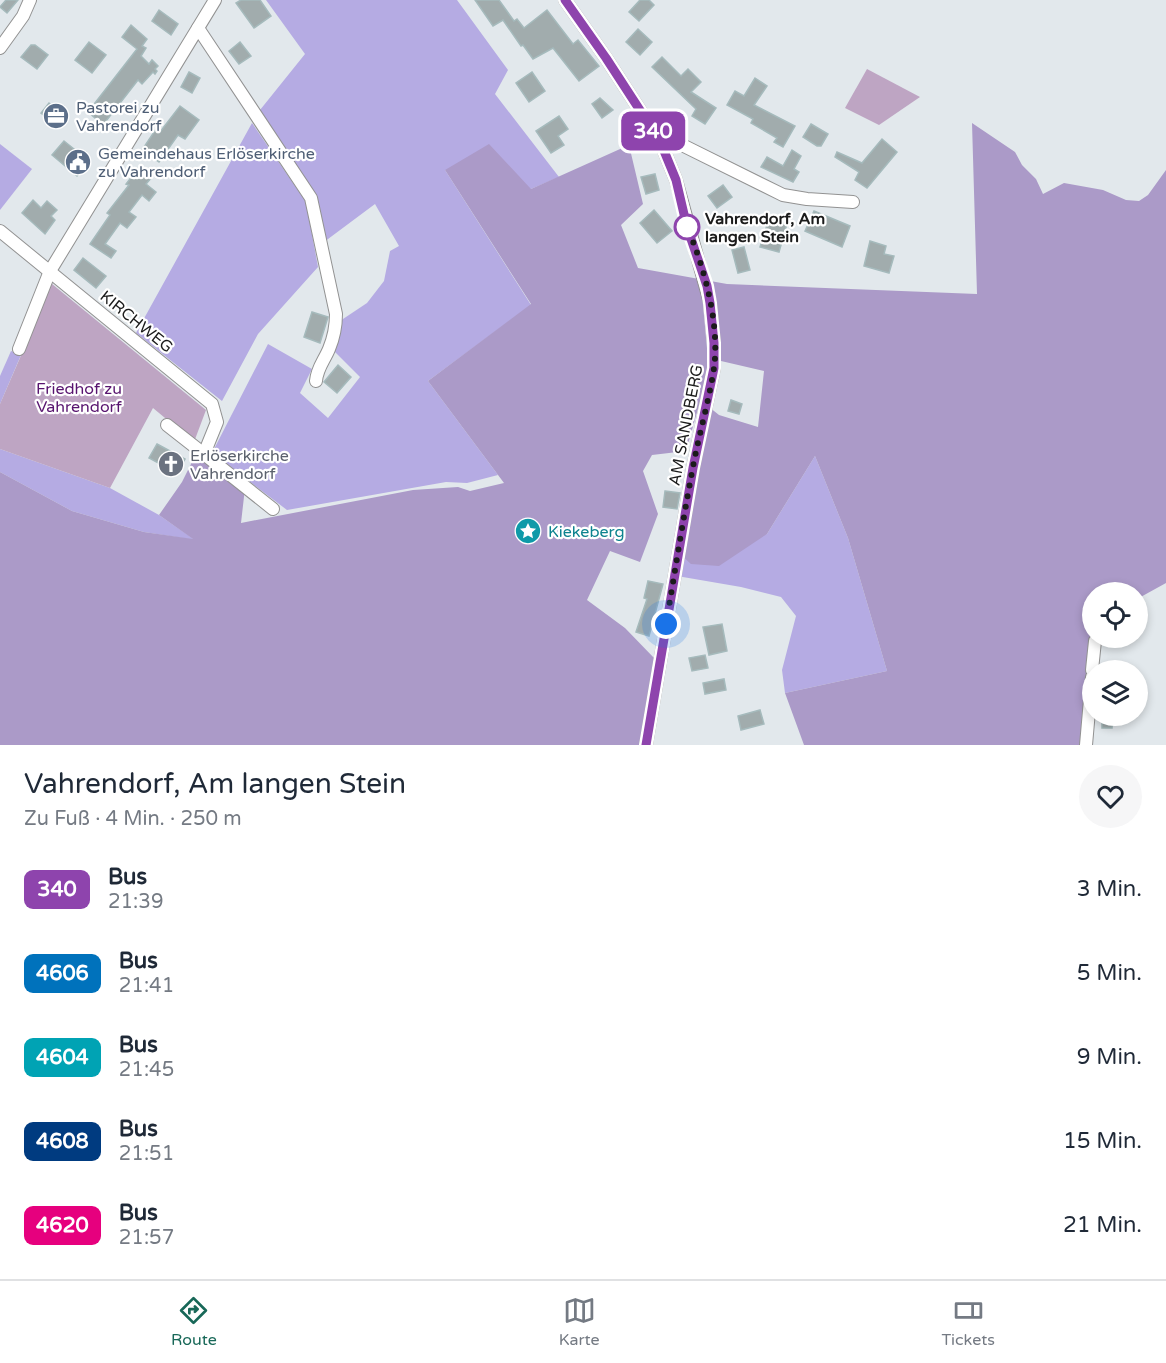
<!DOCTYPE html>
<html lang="de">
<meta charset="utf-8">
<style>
body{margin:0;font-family:"Varela Round",sans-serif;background:#f6f6f7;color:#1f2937;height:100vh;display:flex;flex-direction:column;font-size:22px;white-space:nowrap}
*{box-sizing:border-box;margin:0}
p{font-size:20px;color:#747a83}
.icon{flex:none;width:33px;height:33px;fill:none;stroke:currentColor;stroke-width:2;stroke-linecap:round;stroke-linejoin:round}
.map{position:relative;height:745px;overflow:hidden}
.sheet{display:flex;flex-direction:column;background:#fff;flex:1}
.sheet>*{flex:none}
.badge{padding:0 12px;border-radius:9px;font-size:21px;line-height:39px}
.fabs{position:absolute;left:1082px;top:582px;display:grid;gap:12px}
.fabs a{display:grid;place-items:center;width:66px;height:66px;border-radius:50%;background:#fff;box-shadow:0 3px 9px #0003;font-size:30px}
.you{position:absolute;width:30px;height:30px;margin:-15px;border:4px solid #fff;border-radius:50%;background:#1a73e8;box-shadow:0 0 0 9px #1a73e833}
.map>.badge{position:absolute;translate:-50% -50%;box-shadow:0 0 0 3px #fff}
.round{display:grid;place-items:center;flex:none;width:63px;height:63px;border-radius:32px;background:#f6f6f7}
.headline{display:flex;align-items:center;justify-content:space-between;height:102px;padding:0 24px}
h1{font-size:28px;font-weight:600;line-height:45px}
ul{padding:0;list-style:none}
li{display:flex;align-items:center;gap:18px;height:84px;padding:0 24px}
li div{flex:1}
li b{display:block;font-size:22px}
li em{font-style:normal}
li .badge{min-width:66px;font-weight:700;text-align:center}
.tab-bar{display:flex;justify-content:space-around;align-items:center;height:84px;border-top:2px solid #e0e1e3;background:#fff;font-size:16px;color:#747a83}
.tab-bar a{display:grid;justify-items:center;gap:3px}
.tab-bar .selected{color:#186858}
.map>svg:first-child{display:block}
.grass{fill:#b5abe3}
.forest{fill:#ab9ac8}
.cemetery{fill:#bea5c3}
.building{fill:#a1acad;stroke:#a5babc;stroke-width:1.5}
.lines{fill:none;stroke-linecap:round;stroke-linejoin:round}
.minor-casing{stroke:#929292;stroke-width:14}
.minor{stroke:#fff;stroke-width:12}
.line-casing{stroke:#fff;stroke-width:14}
.line{stroke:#8e44ad;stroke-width:9}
.walk{stroke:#1b1b1b;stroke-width:6;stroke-dasharray:0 10.8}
.stop-dot{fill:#fff;stroke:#8e44ad;stroke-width:3}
.labels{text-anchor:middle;stroke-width:4.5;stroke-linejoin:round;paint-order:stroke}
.service-label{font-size:16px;fill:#4e5e75;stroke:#fff;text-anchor:start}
.stop-label{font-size:16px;font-weight:bold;fill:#1b1b1b;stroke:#fff;text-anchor:start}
.street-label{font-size:16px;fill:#1b1b1b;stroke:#fff}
.park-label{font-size:16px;fill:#58146f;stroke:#fff}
.worship-label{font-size:16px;fill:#5b616d;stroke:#fff;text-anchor:start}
.culture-label{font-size:16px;fill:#0d838f;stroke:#fff;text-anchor:start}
</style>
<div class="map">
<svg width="1166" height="745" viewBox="0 0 1166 745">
<rect width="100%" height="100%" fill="#e2e8ec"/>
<!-- grass -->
<g class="grass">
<polygon points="266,0 457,0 508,70 495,94 559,177 531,189 445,170 531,305 428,381 498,475 467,483 446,482 287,510 212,453 268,344 312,369 300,393 328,418 360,377 334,351 340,321 367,303 384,281 390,251 399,246 375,204 324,242 316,196 260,110 305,54"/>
<polygon points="252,123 306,202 318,267 258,334 222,401 136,333"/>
<polygon points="0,144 32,169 0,210"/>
<polygon points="11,351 21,355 0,404 0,376"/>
<polygon points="0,449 110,488 159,515 195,540 144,532 72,511 0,472"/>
<polygon points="815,456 848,538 887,671 785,693 782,670 796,616 781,597 741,587 677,576 681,555 767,534"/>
</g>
<!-- forest -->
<polygon class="forest" points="972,123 1015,152 1022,165 1036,179 1043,194 1064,183 1103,190 1126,200 1139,201 1148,195 1166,170 1166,583 1137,599 1137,592 1092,592 1088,745 804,745 785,693 887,671 848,538 815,456 767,534 719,566 691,564 681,555 709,407 719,415 758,427 764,371 721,361 714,295 702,294 709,370 686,451 652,455 643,471 658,514 640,562 610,551 587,600 625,628 656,660 654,690 639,745 0,745 0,472 72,511 144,532 193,539 159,515 182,482 196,454 245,488 241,523 413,490 458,487 470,491 504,483 428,381 531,304 445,170 489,144 531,189 629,145 643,204 621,225 638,268 727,284 977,294"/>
<!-- cemetery -->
<g class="cemetery">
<polygon points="867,69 920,97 879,125 845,108"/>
<polygon points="52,284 206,410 194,442 153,408 110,488 0,449 0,404"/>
</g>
<!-- building -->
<g class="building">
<polygon points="6,0 18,0 7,13 0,7"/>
<polygon points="241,0 260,0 271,16 254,28 236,3"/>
<polygon points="475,0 499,0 514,21 517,19 524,28 547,10 573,44 578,40 599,66 579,81 553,48 533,59 523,45 521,46 503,20 493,26"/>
<polygon points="640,0 649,0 654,5 639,21 629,12"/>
<polygon points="159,10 178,24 171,35 152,21"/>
<polygon points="131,25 147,39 142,46 146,48 141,56 149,64 152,60 158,66 155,69 157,71 155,74 153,72 142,84 138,80 103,125 88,112 137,49 122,37"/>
<polygon points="638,29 652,42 640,55 626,42"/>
<polygon points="89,42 106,55 92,73 75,60"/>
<polygon points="240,42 251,56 239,64 229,51"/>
<polygon points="31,45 35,45 48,55 37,69 21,57"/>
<polygon points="662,57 681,76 688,69 701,82 691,92 716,108 705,124 692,116 696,109 652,67"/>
<polygon points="189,72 200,78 192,93 181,87"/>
<polygon points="532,72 545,91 529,102 516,83"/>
<polygon points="755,78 767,86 754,105 795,126 783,147 774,142 777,138 751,123 753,119 727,105 735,91 744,96"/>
<polygon points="600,98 613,110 602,118 592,104"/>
<polygon points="49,103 67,117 59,127 41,113"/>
<polygon points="180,106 199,120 185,139 178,135 159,162 142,150 156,129 160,132"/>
<polygon points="559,116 568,129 558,136 564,145 551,153 536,131"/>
<polygon points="811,124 828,134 821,146 817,146 803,137"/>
<polygon points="882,139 897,152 867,188 855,180 859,172 835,157 837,152 862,163"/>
<polygon points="64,141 89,161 77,176 52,155"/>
<polygon points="792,150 801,156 794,169 799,172 793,182 761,167 767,157 783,166"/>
<polygon points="139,167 152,177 146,184 156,192 149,201 142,195 129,212 136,217 127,228 120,223 105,244 116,251 111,258 90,244 110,215 107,213 129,185 126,184"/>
<polygon points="655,174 659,190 646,194 641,177"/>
<polygon points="723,185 732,197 717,208 708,196"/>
<polygon points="33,200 41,208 47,201 57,210 51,216 55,220 45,234 22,213"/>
<polygon points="654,210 672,231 657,243 640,223"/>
<polygon points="814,211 850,226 842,247 805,231"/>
<polygon points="769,219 787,224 779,252 760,247"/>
<polygon points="870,241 886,246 884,254 894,256 889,273 864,266"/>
<polygon points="744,247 750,270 738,273 732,250"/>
<polygon points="83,258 106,276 96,288 74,270"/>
<polygon points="312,312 328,317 320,343 304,337"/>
<polygon points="338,365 351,377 337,393 324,382"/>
<polygon points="731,400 742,404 739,414 728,411"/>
<polygon points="157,444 185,459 177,473 149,458"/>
<polygon points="665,491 680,493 677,509 663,507"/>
<polygon points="648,581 663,584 649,636 636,632 647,599 644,598"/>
<polygon points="722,624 727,651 709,655 703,627"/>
<polygon points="705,655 708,668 692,671 689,658"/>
<polygon points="724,679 726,690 705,694 703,683"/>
<polygon points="760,710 764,724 741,730 738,716"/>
<polygon points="1102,716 1113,716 1112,728 1102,728"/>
</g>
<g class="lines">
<!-- minor casing -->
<g class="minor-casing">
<g id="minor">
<polyline points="565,0 606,58 660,141 676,180 710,303 714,343 714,368 693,468 646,745"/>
<path d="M198,28L311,198L336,314C336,326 334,337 329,349C324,361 317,368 316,381"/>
<polyline points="0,48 23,16 30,0"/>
<polyline points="660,141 676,142 783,195 807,199 853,202"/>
<polyline points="0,231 212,404 217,422 204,454 273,509"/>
<polyline points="19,349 50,271 215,0"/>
<polyline points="167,425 204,454"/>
<polyline points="1092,670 1095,641"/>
<polyline points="1086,745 1092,677"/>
</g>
</g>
<!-- minor -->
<use href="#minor" class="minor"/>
</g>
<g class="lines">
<!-- line casing -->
<g class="line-casing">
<polyline id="line" points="565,0 606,58 660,141 676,180 687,227 707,286 710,303 714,343 714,368 693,468 646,745"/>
</g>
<!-- line -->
<use href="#line" class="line"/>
<!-- walk -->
<path class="walk" d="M666,624C675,572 683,519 693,467C699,434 709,401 714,368C720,324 704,266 687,227"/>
</g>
<!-- icons -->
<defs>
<g id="office-disc" transform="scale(1.35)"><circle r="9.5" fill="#5c6f8a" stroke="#fff"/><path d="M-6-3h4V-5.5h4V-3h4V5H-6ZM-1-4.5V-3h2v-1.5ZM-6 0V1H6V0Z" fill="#fff"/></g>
<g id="civic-disc" transform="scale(1.35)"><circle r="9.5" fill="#5c6f8a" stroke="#fff"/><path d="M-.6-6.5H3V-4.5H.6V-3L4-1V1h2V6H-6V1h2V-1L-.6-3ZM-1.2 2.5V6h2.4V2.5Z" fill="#fff"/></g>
<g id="church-disc" transform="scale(1.35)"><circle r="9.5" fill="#6b7280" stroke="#fff"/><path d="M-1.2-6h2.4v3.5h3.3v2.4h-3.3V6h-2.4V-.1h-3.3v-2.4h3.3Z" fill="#fff"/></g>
<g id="sight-disc" transform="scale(1.35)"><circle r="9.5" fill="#0f9aa8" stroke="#fff"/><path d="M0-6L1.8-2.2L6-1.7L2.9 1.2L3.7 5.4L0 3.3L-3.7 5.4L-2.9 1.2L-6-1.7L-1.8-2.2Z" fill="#fff"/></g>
</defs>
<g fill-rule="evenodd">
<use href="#office-disc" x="56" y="116"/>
<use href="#civic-disc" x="78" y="162"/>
<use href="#church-disc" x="171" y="464"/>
<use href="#sight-disc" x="528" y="531"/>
</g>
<!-- markers -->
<circle class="stop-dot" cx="687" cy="227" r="12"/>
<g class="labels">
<!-- service labels -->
<g class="service-label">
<text x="76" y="113">Pastorei zu<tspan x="76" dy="18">Vahrendorf</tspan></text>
<text x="98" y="159">Gemeindehaus Erlöserkirche<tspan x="98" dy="18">zu Vahrendorf</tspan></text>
</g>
<!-- stop labels -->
<g class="stop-label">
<text x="705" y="224">Vahrendorf, Am<tspan x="705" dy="18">langen Stein</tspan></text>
</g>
<!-- street labels -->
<g class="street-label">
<text transform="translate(137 321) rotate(39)" y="6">KIRCHWEG</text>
<text transform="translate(685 425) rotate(-79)" y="6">AM SANDBERG</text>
</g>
<!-- park labels -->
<g class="park-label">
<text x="79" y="394">Friedhof zu<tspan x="79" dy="18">Vahrendorf</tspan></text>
</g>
<!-- worship labels -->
<g class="worship-label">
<text x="190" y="461">Erlöserkirche<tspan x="190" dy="18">Vahrendorf</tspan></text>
</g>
<!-- culture labels -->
<g class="culture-label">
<text x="548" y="537">Kiekeberg</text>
</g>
</g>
</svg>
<div class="fabs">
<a><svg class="icon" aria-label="locate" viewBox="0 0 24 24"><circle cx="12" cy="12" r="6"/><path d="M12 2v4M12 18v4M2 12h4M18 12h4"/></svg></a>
<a><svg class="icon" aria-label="layers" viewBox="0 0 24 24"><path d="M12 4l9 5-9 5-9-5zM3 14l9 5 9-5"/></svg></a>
</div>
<div class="you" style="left:666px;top:624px"></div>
<b class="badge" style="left:653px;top:131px;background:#8e44ad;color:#fff">340</b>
</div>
<section class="sheet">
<div class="headline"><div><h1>Vahrendorf, Am langen Stein</h1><p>Zu Fuß · 4 Min. · 250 m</p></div><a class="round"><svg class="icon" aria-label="heart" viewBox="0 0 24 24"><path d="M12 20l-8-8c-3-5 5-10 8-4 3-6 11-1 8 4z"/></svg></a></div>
<ul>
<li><span class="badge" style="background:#8e44ad;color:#fff">340</span><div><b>Bus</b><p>21:39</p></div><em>3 Min.</em></li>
<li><span class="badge" style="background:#0072bc;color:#fff">4606</span><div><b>Bus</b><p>21:41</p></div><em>5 Min.</em></li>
<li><span class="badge" style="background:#00a3b4;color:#fff">4604</span><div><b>Bus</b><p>21:45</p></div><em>9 Min.</em></li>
<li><span class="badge" style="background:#003b80;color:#fff">4608</span><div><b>Bus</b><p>21:51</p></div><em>15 Min.</em></li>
<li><span class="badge" style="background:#e6007e;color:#fff">4620</span><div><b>Bus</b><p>21:57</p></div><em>21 Min.</em></li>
</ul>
</section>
<nav class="tab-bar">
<a class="selected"><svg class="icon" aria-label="directions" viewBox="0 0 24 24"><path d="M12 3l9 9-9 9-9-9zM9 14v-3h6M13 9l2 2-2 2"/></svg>Route</a>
<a><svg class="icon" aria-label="map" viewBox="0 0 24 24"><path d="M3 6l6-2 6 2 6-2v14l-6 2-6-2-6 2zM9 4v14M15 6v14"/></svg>Karte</a>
<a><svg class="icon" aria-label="tickets" viewBox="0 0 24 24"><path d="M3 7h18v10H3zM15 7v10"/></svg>Tickets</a>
</nav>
